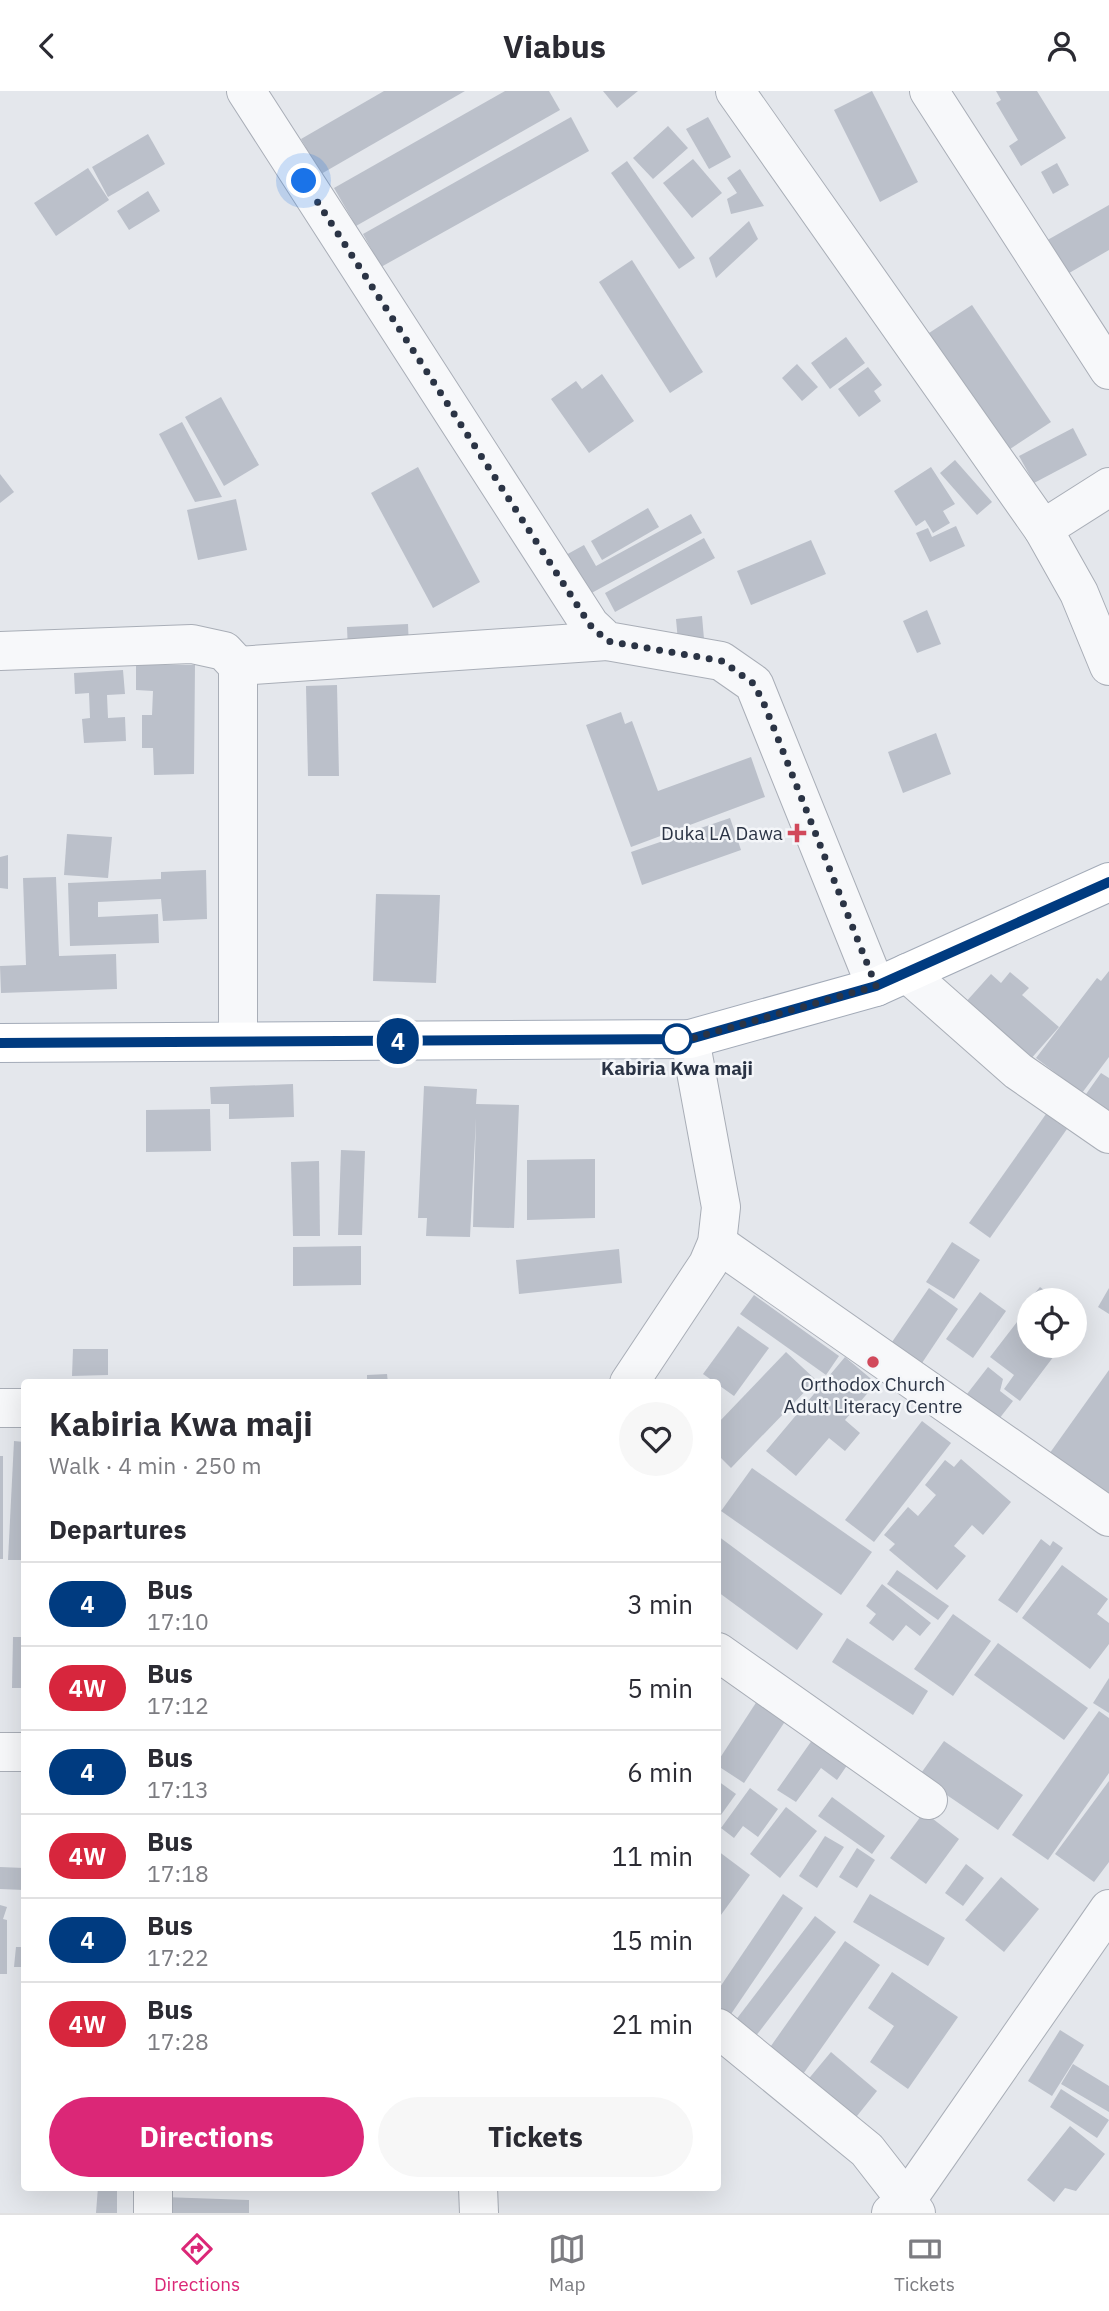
<!DOCTYPE html>
<meta charset="utf-8">
<style>
body{margin:0;font-family:"IBM Plex Sans",sans-serif;background:#f7f7f7;color:#2b2b33;height:100vh;display:flex;flex-direction:column;font-size:26px;white-space:nowrap}
*{box-sizing:border-box;margin:0}
p{font-size:23px;color:#7c7c81}
.icon{flex:none;width:38px;height:38px;fill:none;stroke:currentColor;stroke-width:2;stroke-linecap:round;stroke-linejoin:round}
.map{position:relative;flex:1;overflow:hidden}
.sheet{position:absolute;left:21px;top:1288px;width:700px;height:812px;display:flex;flex-direction:column;background:#fff;border-radius:7px;box-shadow:0 7px 28px #0002}
.sheet>*{flex:none}
.badge{padding:0 14px;border-radius:23px;font-size:24px;line-height:46px}
.controls{position:absolute;left:1017px;top:1197px;display:grid;gap:14px}
.controls a{display:grid;place-items:center;width:70px;height:70px;border-radius:50%;background:#fff;box-shadow:0 7px 28px #0002;font-size:35px}
.you{position:absolute;width:35px;height:35px;margin:-18px;border:5px solid #fff;border-radius:50%;background:#1a73e8;box-shadow:0 0 0 10px #1a73e833}
.map>.badge{position:absolute;translate:-50% -50%;box-shadow:0 0 0 4px #fff}
h2{padding:0 28px;font-size:26px;line-height:63px}
.round{display:grid;place-items:center;flex:none;width:74px;height:74px;border-radius:37px;background:#f7f7f7}
.head{display:flex;align-items:center;justify-content:space-between;height:119px;padding:0 28px}
h1{font-size:33px;font-weight:700;line-height:52px}
.button{display:flex;gap:14px;margin-top:auto;padding:14px 28px}
.button a{flex:1;height:80px;border-radius:42px;background:#db2777;color:#fff;font-size:28px;font-weight:700;line-height:80px;text-align:center}
.button a+a{background:#f7f7f7;color:#2b2b33}
ul{padding:0;list-style:none}
li{display:flex;align-items:center;gap:21px;height:84px;padding:0 28px;border-top:2px solid #e1e1e2}
li div{flex:1}
li b{display:block;font-size:26px}
li em{font-style:normal}
li .badge{min-width:77px;font-weight:700;text-align:center}
header{display:flex;justify-content:space-between;align-items:center;height:91px;padding:0 28px;background:#fff;font-size:32px;font-weight:700}
.tab-bar{display:flex;justify-content:space-around;align-items:center;height:98px;border-top:2px solid #e1e1e2;background:#fff;font-size:19px;color:#7c7c81}
.tab-bar a{display:grid;justify-items:center;gap:4px}
.tab-bar .selected{color:#db2777}
.map>svg:first-child{display:block}
.building{fill:#bbc0ca}
.lines{fill:none;stroke-linecap:round;stroke-linejoin:round}
.minor-casing{stroke:#a9aeb7;stroke-width:40}
.major-casing{stroke:#a3abb8;stroke-width:40}
.minor{stroke:#f7f8fa;stroke-width:38}
.major{stroke:#fff;stroke-width:38}
.line-casing{stroke:#fff;stroke-width:16}
.line{stroke:#003b80;stroke-width:10}
.walk{stroke:#2b3445;stroke-width:7;stroke-dasharray:0 12.6}
.poi-dot{fill:#d1495b;stroke:#f4f6f9;stroke-width:2.5}
.stop-dot{fill:#fff;stroke:#003b80;stroke-width:3.5}
.labels{text-anchor:middle;stroke-width:5;stroke-linejoin:round;paint-order:stroke}
.poi-label{font-size:19px;fill:#2b3445;stroke:#f4f6f9;text-anchor:end}
.stop-label{font-size:19px;font-weight:bold;fill:#2b3445;stroke:#f4f6f9}
</style>
<header><svg class="icon" aria-label="back" viewBox="0 0 24 24"><path d="M15 5l-7 7 7 7"/></svg>Viabus<svg class="icon" aria-label="person" viewBox="0 0 24 24"><circle cx="12" cy="8" r="4"/><path d="M4 21q1-7 8-7t8 7"/></svg></header>
<div class="map">
<svg width="1109" height="2122" viewBox="0 0 1109 2122">
<rect width="100%" height="100%" fill="#e4e7ec"/>
<!-- building -->
<g class="building">
<polygon points="384,0 465,0 321,83 301,48"/>
<polygon points="505,0 549,0 560,19 356,135 334,97"/>
<polygon points="603,0 638,0 617,17"/>
<polygon points="872,0 918,91 880,111 834,19"/>
<polygon points="996,0 1037,0 1066,47 1021,75 1009,55 1018,49 996,12 1001,9"/>
<polygon points="571,26 589,60 381,176 363,143"/>
<polygon points="708,26 731,66 709,78 686,38"/>
<polygon points="668,35 688,57 653,88 633,67"/>
<polygon points="148,43 165,73 108,106 92,76"/>
<polygon points="693,68 722,102 692,127 663,92"/>
<polygon points="627,70 695,167 679,178 611,82"/>
<polygon points="1057,72 1069,94 1053,103 1041,81"/>
<polygon points="88,77 109,109 56,145 34,112"/>
<polygon points="740,78 764,115 731,123 727,108 737,102 727,87"/>
<polygon points="148,100 160,120 129,139 117,120"/>
<polygon points="1109,114 1109,159 1064,185 1044,151"/>
<polygon points="749,130 758,148 716,187 709,167"/>
<polygon points="632,169 703,281 670,302 599,191"/>
<polygon points="972,214 1051,331 1007,360 929,242"/>
<polygon points="846,246 865,272 830,298 811,272"/>
<polygon points="797,273 818,296 802,310 782,287"/>
<polygon points="868,276 882,294 874,300 881,310 859,326 838,298"/>
<polygon points="602,283 634,330 589,362 551,308 576,290 582,298"/>
<polygon points="221,306 259,374 224,395 185,326"/>
<polygon points="182,331 222,406 195,411 159,343"/>
<polygon points="1073,337 1087,364 1034,392 1019,365"/>
<polygon points="955,369 992,411 977,424 940,382"/>
<polygon points="418,376 480,491 433,517 371,402"/>
<polygon points="931,376 955,413 943,420 950,432 933,442 925,429 916,435 894,400"/>
<polygon points="0,383 14,401 0,412"/>
<polygon points="236,408 247,459 198,469 187,419"/>
<polygon points="648,417 659,436 602,469 591,450"/>
<polygon points="691,423 702,442 586,505 564,465 584,454 596,475"/>
<polygon points="956,435 965,455 930,471 916,442 928,437 932,446"/>
<polygon points="704,447 715,467 615,521 605,502"/>
<polygon points="811,449 826,483 751,514 737,480"/>
<polygon points="927,519 941,553 917,562 903,530"/>
<polygon points="702,525 704,548 678,550 676,528"/>
<polygon points="408,533 409,558 348,560 347,536"/>
<polygon points="165,567 166,574 195,574 194,683 154,684 153,657 142,657 142,624 152,624 153,600 136,599 136,568"/>
<polygon points="123,579 125,603 107,604 108,627 125,626 126,650 84,652 82,628 90,627 89,602 75,603 74,582"/>
<polygon points="337,594 339,685 308,685 306,595"/>
<polygon points="621,621 625,633 632,630 658,700 751,666 765,706 631,756 586,634"/>
<polygon points="936,642 951,683 903,702 888,661"/>
<polygon points="730,727 741,759 642,794 631,761"/>
<polygon points="67,743 112,746 108,787 64,784"/>
<polygon points="8,764 8,798 0,797 0,766"/>
<polygon points="206,779 207,828 163,830 161,808 98,811 98,826 158,823 159,852 70,855 68,792 161,788 161,781"/>
<polygon points="56,786 59,865 116,863 117,898 1,902 0,875 26,874 23,787"/>
<polygon points="376,803 440,804 436,892 373,890"/>
<polygon points="1109,880 1109,966 1082,1002 1036,967 1097,887 1101,890"/>
<polygon points="1010,881 1029,897 1022,904 1059,936 1029,970 964,913 991,883 1001,892"/>
<polygon points="1101,982 1109,987 1109,1024 1084,1006"/>
<polygon points="293,993 294,1026 229,1028 229,1013 211,1013 210,996"/>
<polygon points="424,995 477,998 476,1013 519,1014 514,1137 473,1136 476,1027 470,1146 426,1145 427,1127 418,1127"/>
<polygon points="210,1018 211,1060 146,1061 146,1019"/>
<polygon points="1046,1023 1067,1038 990,1147 969,1132"/>
<polygon points="341,1059 365,1060 362,1144 338,1144"/>
<polygon points="595,1068 595,1127 527,1129 527,1069"/>
<polygon points="319,1070 320,1145 293,1145 291,1071"/>
<polygon points="952,1151 980,1169 954,1208 926,1191"/>
<polygon points="361,1155 361,1194 293,1195 293,1156"/>
<polygon points="619,1158 622,1192 519,1203 516,1169"/>
<polygon points="1040,1196 1057,1209 1029,1209"/>
<polygon points="929,1197 958,1218 922,1272 892,1251"/>
<polygon points="1109,1197 1109,1223 1098,1216"/>
<polygon points="980,1201 1006,1220 973,1267 946,1248"/>
<polygon points="754,1204 839,1265 826,1284 740,1223"/>
<polygon points="1017,1231 1029,1239 1029,1255 1049,1255 1057,1261 1020,1310 1004,1298 1014,1284 990,1266"/>
<polygon points="738,1235 769,1257 734,1305 703,1283"/>
<polygon points="73,1258 108,1258 108,1284 72,1285"/>
<polygon points="786,1261 816,1289 731,1377 718,1364 718,1332"/>
<polygon points="845,1266 876,1292 845,1329 860,1342 845,1360 829,1347 796,1385 766,1360"/>
<polygon points="988,1276 1003,1288 1000,1300 1013,1310 999,1328 967,1303"/>
<polygon points="1109,1279 1109,1410 1047,1366"/>
<polygon points="387,1283 388,1292 367,1292 367,1284"/>
<polygon points="922,1330 951,1352 874,1451 845,1429"/>
<polygon points="14,1350 24,1351 24,1469 8,1469"/>
<rect x="0" y="1365" width="3" height="103"/>
<polygon points="961,1368 1011,1411 983,1444 972,1434 954,1455 966,1465 937,1499 889,1459 895,1453 884,1444 908,1416 918,1425 936,1404 925,1394 945,1369 954,1376"/>
<polygon points="752,1377 872,1461 841,1504 721,1420"/>
<polygon points="718,1445 823,1523 797,1559 718,1501"/>
<polygon points="1041,1448 1050,1455 1053,1450 1063,1457 1017,1522 998,1509"/>
<polygon points="1062,1474 1108,1508 1097,1523 1109,1532 1109,1553 1090,1578 1022,1527"/>
<polygon points="897,1479 949,1515 938,1529 887,1493"/>
<polygon points="882,1493 931,1532 920,1545 906,1534 893,1550 869,1532 876,1523 866,1515"/>
<polygon points="953,1523 991,1550 953,1605 914,1578"/>
<polygon points="13,1546 24,1546 24,1597 12,1597"/>
<polygon points="847,1547 928,1600 913,1624 832,1571"/>
<polygon points="998,1552 1088,1617 1064,1649 974,1584"/>
<polygon points="1109,1587 1109,1622 1093,1612"/>
<polygon points="761,1604 790,1623 744,1692 718,1675 718,1670"/>
<polygon points="1099,1620 1109,1627 1109,1682 1048,1769 1012,1744"/>
<polygon points="815,1645 850,1670 837,1689 821,1677 796,1711 777,1699"/>
<polygon points="944,1650 1023,1704 998,1739 919,1685"/>
<polygon points="718,1690 736,1703 718,1728"/>
<polygon points="1109,1690 1109,1771 1094,1791 1055,1763"/>
<polygon points="750,1697 778,1718 758,1746 743,1735 734,1747 721,1737"/>
<polygon points="832,1706 885,1745 872,1763 818,1725"/>
<polygon points="786,1716 817,1740 780,1787 750,1763"/>
<polygon points="924,1721 959,1748 926,1793 890,1767"/>
<polygon points="825,1745 844,1756 817,1797 799,1785"/>
<polygon points="857,1757 875,1769 857,1797 839,1786"/>
<polygon points="718,1760 750,1784 718,1828"/>
<polygon points="966,1773 984,1787 963,1815 945,1802"/>
<polygon points="0,1776 24,1777 24,1799 0,1798"/>
<polygon points="1001,1786 1039,1818 1004,1861 965,1829"/>
<polygon points="783,1803 803,1817 727,1929 718,1923 718,1899"/>
<polygon points="870,1803 945,1847 928,1875 853,1831"/>
<polygon points="0,1814 7,1816 3,1828 7,1829 7,1883 0,1883"/>
<polygon points="815,1825 836,1841 752,1950 732,1934"/>
<polygon points="845,1850 880,1874 801,1986 766,1962"/>
<polygon points="16,1856 24,1856 24,1876 14,1876"/>
<polygon points="892,1881 958,1926 908,1998 870,1971 894,1935 868,1917"/>
<polygon points="1060,1939 1084,1954 1052,2005 1028,1990"/>
<polygon points="831,1961 877,2000 853,2030 806,1991"/>
<polygon points="1073,1973 1109,1995 1109,2021 1061,1993"/>
<polygon points="1061,1998 1109,2029 1097,2047 1050,2016"/>
<polygon points="1070,2035 1105,2063 1076,2100 1065,2097 1054,2111 1027,2089"/>
<polygon points="98,2096 117,2096 117,2122 96,2122"/>
<polygon points="163,2106 249,2109 249,2122 163,2122"/>
</g>
<g class="lines">
<!-- minor casing -->
<g class="minor-casing">
<g id="minor">
<polyline points="246,0 590,534 607,550 721,570 754,593 876,896"/>
<polyline points="735,0 1043,438 1079,502 1109,575"/>
<polyline points="929,0 1109,279"/>
<polyline points="1043,438 1109,396"/>
<polyline points="0,560 192,553 224,560 238,575 238,950"/>
<polyline points="238,575 607,550"/>
<polyline points="907,882 1018,980 1109,1043"/>
<polyline points="717,1152 1109,1426"/>
<polyline points="629,1292 708,1173 717,1152 721,1116 690,948"/>
<polyline points="0,1317 24,1317"/>
<polyline points="718,1561 928,1709"/>
<polyline points="0,1661 24,1661"/>
<polyline points="718,1937 867,2059 916,2122"/>
<polyline points="478,2096 479,2122"/>
<polyline points="153,2122 153,2096"/>
<polyline points="891,2122 906,2110 1109,1818"/>
</g>
</g>
<!-- major casing -->
<g class="major-casing">
<polyline id="major" points="0,952 690,948 876,896 1109,791"/>
</g>
<!-- minor -->
<use href="#minor" class="minor"/>
<!-- major -->
<use href="#major" class="major"/>
</g>
<g class="lines">
<!-- line casing -->
<g class="line-casing">
<polyline id="line" points="0,952 690,948 876,895 1109,791"/>
</g>
<!-- line -->
<use href="#line" class="line"/>
<!-- walk -->
<polyline class="walk" points="304,90 590,534 607,550 722,570 754,593 765,615 876,895 690,948 677,948"/>
</g>
<!-- markers -->
<g class="poi-dot">
<path d="M793.5 731.5h7v7h7v7h-7v7h-7v-7h-7v-7h7z"/>
<circle cx="873" cy="1271" r="7"/>
</g>
<circle class="stop-dot" cx="677" cy="948" r="14"/>
<g class="labels">
<!-- poi labels -->
<g class="poi-label">
<text x="783" y="749">Duka LA Dawa</text>
<text x="873" y="1300" text-anchor="middle">Orthodox Church<tspan x="873" dy="22">Adult Literacy Centre</tspan></text>
</g>
<!-- stop labels -->
<g class="stop-label">
<text x="677" y="984">Kabiria Kwa maji</text>
</g>
</g>
</svg>
<div class="controls">
<a><svg class="icon" aria-label="locate" viewBox="0 0 24 24"><circle cx="12" cy="12" r="6"/><path d="M12 2v4M12 18v4M2 12h4M18 12h4"/></svg></a>
</div>
<div class="you" style="left:304px;top:90px"></div>
<b class="badge" style="left:398px;top:950px;background:#003b80;color:#fff">4</b>
<section class="sheet">
<div class="head"><div><h1>Kabiria Kwa maji</h1><p>Walk · 4 min · 250 m</p></div><a class="round"><svg class="icon" aria-label="heart" viewBox="0 0 24 24"><path d="M12 20l-8-8c-3-5 5-10 8-4 3-6 11-1 8 4z"/></svg></a></div>
<h2>Departures</h2>
<ul>
<li><span class="badge" style="background:#003b80;color:#fff">4</span><div><b>Bus</b><p>17:10</p></div><em>3 min</em></li>
<li><span class="badge" style="background:#d7263d;color:#fff">4W</span><div><b>Bus</b><p>17:12</p></div><em>5 min</em></li>
<li><span class="badge" style="background:#003b80;color:#fff">4</span><div><b>Bus</b><p>17:13</p></div><em>6 min</em></li>
<li><span class="badge" style="background:#d7263d;color:#fff">4W</span><div><b>Bus</b><p>17:18</p></div><em>11 min</em></li>
<li><span class="badge" style="background:#003b80;color:#fff">4</span><div><b>Bus</b><p>17:22</p></div><em>15 min</em></li>
<li><span class="badge" style="background:#d7263d;color:#fff">4W</span><div><b>Bus</b><p>17:28</p></div><em>21 min</em></li>
</ul>
<div class="button"><a>Directions</a><a>Tickets</a></div>
</section>
</div>
<nav class="tab-bar">
<a class="selected"><svg class="icon" aria-label="directions" viewBox="0 0 24 24"><path d="M12 3l9 9-9 9-9-9zM9 14v-3h6M13 9l2 2-2 2"/></svg>Directions</a>
<a><svg class="icon" aria-label="map" viewBox="0 0 24 24"><path d="M3 6l6-2 6 2 6-2v14l-6 2-6-2-6 2zM9 4v14M15 6v14"/></svg>Map</a>
<a><svg class="icon" aria-label="tickets" viewBox="0 0 24 24"><path d="M3 7h18v10H3zM15 7v10"/></svg>Tickets</a>
</nav>
